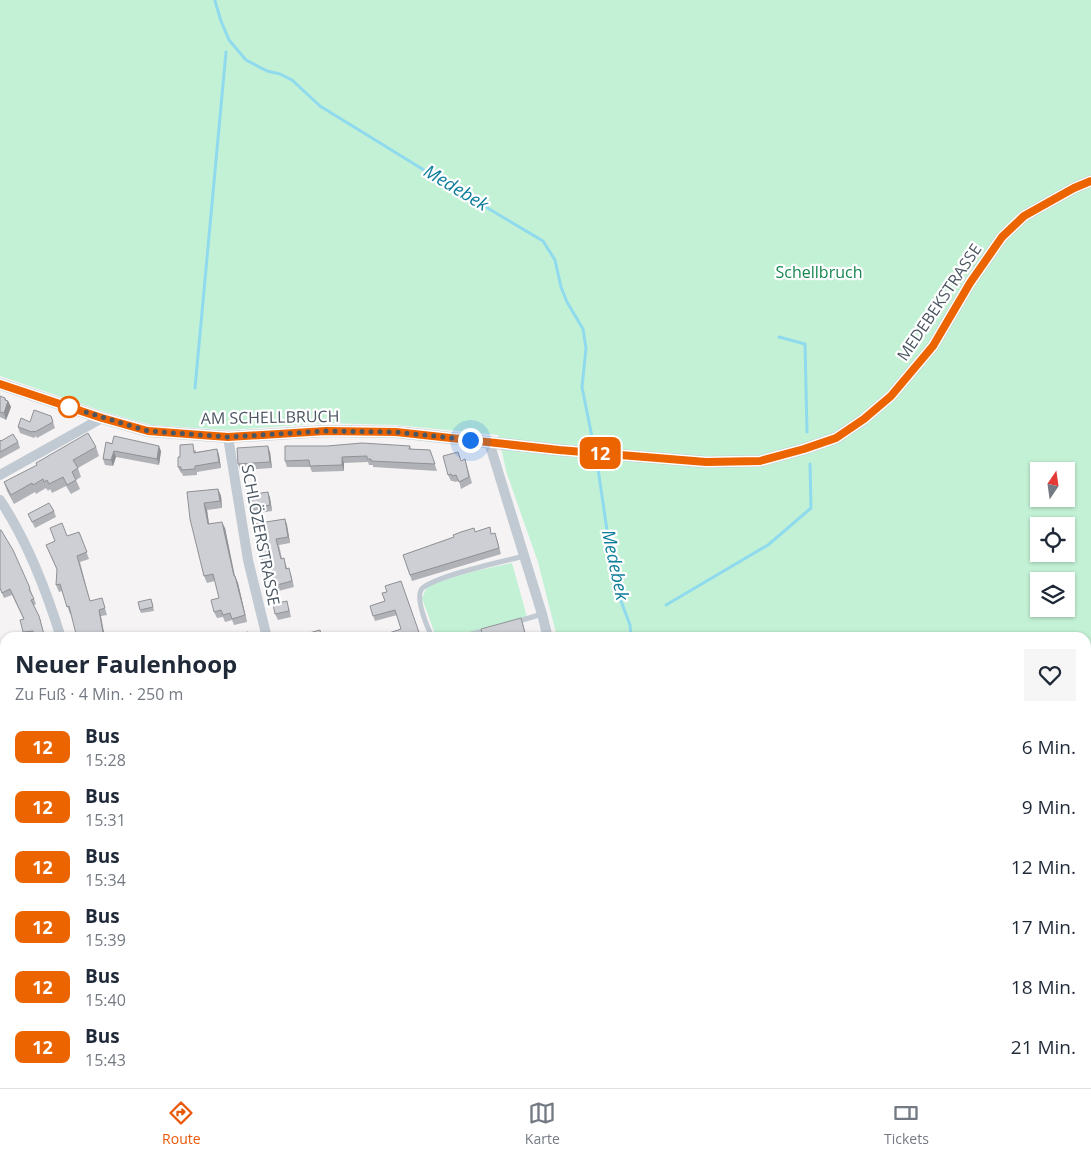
<!DOCTYPE html>
<html lang="de">
<meta charset="utf-8">
<style>
body{margin:0;font-family:"Open Sans",sans-serif;background:#f6f6f7;color:#1f2937;height:100vh;display:flex;flex-direction:column;font-size:19px;white-space:nowrap}
*{box-sizing:border-box;margin:0}
p{font-size:16px;color:#747a83}
.icon{flex:none;width:28px;height:28px;fill:none;stroke:currentColor;stroke-width:2;stroke-linecap:round;stroke-linejoin:round}
.map{position:relative;flex:1;overflow:hidden}
.drawer{position:absolute;left:0px;top:632px;width:1091px;height:456px;display:flex;flex-direction:column;background:#fff;border-radius:15px 15px 0 0;box-shadow:0 1px 4px #0004}
.drawer>*{flex:none}
.badge{padding:0 10px;border-radius:8px;font-size:18px;line-height:32px}
.needle{width:32px;rotate:13deg}
.buttons{position:absolute;left:1030px;top:462px;display:grid;gap:10px}
.buttons a{display:grid;place-items:center;width:45px;height:45px;border-radius:0px;background:#fff;box-shadow:0 1px 4px #0004;font-size:25px}
.you{position:absolute;width:25px;height:25px;margin:-12px;border:4px solid #fff;border-radius:50%;background:#1a73e8;box-shadow:0 0 0 8px #1a73e833}
.map>.badge{position:absolute;translate:-50% -50%;box-shadow:0 0 0 2px #fff}
.round{display:grid;place-items:center;flex:none;width:52px;height:52px;border-radius:0px;background:#f6f6f7}
.head{display:flex;align-items:center;justify-content:space-between;height:85px;padding:0 15px}
h1{font-size:24px;font-weight:700;line-height:38px}
ul{padding:0;list-style:none}
li{display:flex;align-items:center;gap:15px;height:60px;padding:0 15px}
li div{flex:1}
li b{display:block;font-size:19px}
li em{font-style:normal}
li .badge{min-width:55px;font-weight:700;text-align:center}
.menu{display:flex;justify-content:space-around;align-items:center;height:70px;border-top:1px solid #e0e1e3;background:#fff;font-size:14px;color:#747a83}
.menu a{display:grid;justify-items:center;gap:2px}
.menu .selected{color:#ea580c}
.map>svg:first-child{display:block}
.green{fill:#c3f1d5;fill-rule:evenodd}
.lines{fill:none;stroke-linecap:round;stroke-linejoin:round}
.stream{stroke:#90daee;stroke-width:3}
.trunk-casing{stroke:#7690ad;stroke-width:20}
.service{stroke:#c1cad2;stroke-width:5}
.minor{stroke:#c1cad2;stroke-width:10}
.tertiary{stroke:#c1cad2;stroke-width:12}
.trunk{stroke:#9fb4c9;stroke-width:18}
.wall{fill:#b0b2b7}
.shaded-wall{fill:#909195}
.building{fill:#cdcfd5;stroke:#909195}
.line-casing{stroke:#fff;stroke-width:11}
.line{stroke:#ec6400;stroke-width:8}
.walk{stroke:#4a5661;stroke-width:5;stroke-dasharray:0 9}
.stop-dot{fill:#fff;stroke:#ec6400;stroke-width:2.5}
.labels{text-anchor:middle;stroke-width:4.5;stroke-linejoin:round;paint-order:stroke}
.park-label{font-size:16px;fill:#17864f;stroke:#fff}
.street-label{font-size:16px;fill:#4a5661;stroke:#fff}
.water-label{font-size:18px;font-style:italic;fill:#0c7c9b;stroke:#fff}
</style>
<div class="map">
<svg width="1091" height="1088" viewBox="0 0 1091 1088">
<rect width="100%" height="100%" fill="#f5f3f3"/>
<!-- green -->
<g class="green">
<path d="M0,0H1091V768L1086,769V638L557,637L538,562L507,474L498,435L396,425L326,423L229,430L151,425L105,412L0,376ZM1039,471H1066V499H1039ZM1039,526H1066V554H1039ZM1039,581H1066V609H1039Z"/>
<polygon points="512,563 527,617 452,637 436,637 422,598 428,585 475,571"/>
<polygon points="1091,826 1091,1088 54,1088 70,1084 1086,1084 1086,827"/>
</g>
<g class="lines">
<!-- stream -->
<g class="stream">
<polyline points="215,1 221,21 229,40 246,60 267,71 280,74 292,80 320,106 432,175 543,241 555,260 561,287 567,302 583,329 586,348 582,387 593,442"/>
<polyline points="779,337 805,344 807,432"/>
<polyline points="195,388 226,52"/>
<polyline points="597,462 615,585 630,625 631,638"/>
<polyline points="666,605 768,545 811,508 810,464"/>
<polyline points="474,1088 475,1084"/>
</g>
<!-- trunk casing -->
<g class="trunk-casing">
<g id="trunk">
<polyline points="1086,795 1091,793"/>
<polyline points="1086,810 1091,809"/>
<polyline points="0,1066 5,1065"/>
<polyline points="0,1082 5,1081"/>
</g>
</g>
<!-- service -->
<g class="service">
<polyline points="516,622 542,614"/>
<path d="M433,638C427,628 416,600 421,590C429,577 506,561 524,556"/>
<polyline points="457,638 486,630"/>
</g>
<!-- minor -->
<g class="minor">
<polyline points="228,437 248,560 267,638"/>
<polyline points="489,442 542,614 548,638"/>
<polyline points="0,475 102,418"/>
<path d="M0,500C28,542 46,589 61,638"/>
<polyline points="1086,680 1091,670"/>
<polyline points="0,794 5,793"/>
<polyline points="0,1049 5,1048"/>
</g>
<!-- tertiary -->
<polyline class="tertiary" points="0,384 102,418 148,431 228,437 326,431 396,432 559,450 706,462 760,461 804,449 836,438 864,419 891,396 933,346 970,283 1002,237 1024,216 1074,188 1091,181"/>
<!-- trunk -->
<use href="#trunk" class="trunk"/>
</g>
<!-- wall -->
<g class="wall">
<polygon points="0,396 8,401 11,407 6,420 0,417"/>
<polygon points="51,416 55,428 37,438 36,436 34,438 20,433 18,427 30,422"/>
<polygon points="0,440 18,442 20,448 0,459"/>
<polygon points="106,442 161,451 159,465 116,457 113,466 105,465 103,459"/>
<polygon points="327,446 410,446 411,449 430,450 437,471 373,467 373,465 369,465 368,462 344,463 344,471 312,472 310,467 287,467 285,461"/>
<polygon points="96,447 99,456 78,468 81,477 76,480 80,489 71,494 66,486 52,493 50,489 48,491 46,488 36,494 35,492 14,504 7,491 4,482"/>
<polygon points="217,449 219,455 221,468 197,472 197,475 183,476 182,473 181,473 178,467 180,457 196,450 196,452"/>
<polygon points="270,452 272,468 240,470 238,464"/>
<polygon points="465,459 472,483 461,489 459,481 454,482 454,481 451,481 448,475 461,461"/>
<polygon points="218,489 221,496 222,508 207,510 209,524 225,528 235,576 238,583 247,622 234,625 232,620 225,622 223,617 217,618 214,612 219,598 215,581 207,583 204,576 187,492"/>
<polygon points="268,492 270,498 272,511 253,514 251,508"/>
<polygon points="54,511 56,517 35,528 28,514"/>
<polygon points="285,519 287,525 290,543 279,545 282,559 284,558 287,568 291,574 294,587 271,593 253,524"/>
<polygon points="0,530 30,588 32,594 36,604 34,605 41,621 34,637 25,637 23,632 24,620 12,595 4,598 0,589"/>
<polygon points="79,532 89,559 80,562 90,601 104,605 107,615 101,616 70,614 62,591 59,592 56,585 57,570 46,545"/>
<polygon points="475,532 492,534 497,539 501,554 412,581 403,555 454,537"/>
<polygon points="382,593 421,638 401,629 397,615 375,621 370,606 385,601"/>
<polygon points="152,602 154,611 141,613 140,610"/>
<polygon points="289,608 291,617 278,620 275,614"/>
<polygon points="523,624 527,638 483,638"/>
<polygon points="5,805 5,930 4,930 5,944 0,944 0,862 4,861 3,851 1,851 0,848 0,806"/>
<polygon points="0,1011 5,1029 5,1032 0,1034"/>
</g>
<!-- shaded-wall -->
<g class="shaded-wall">
<polygon points="5,398 8,404 8,401 11,407 6,420 4,413"/>
<polygon points="159,446 161,451 159,465 157,459"/>
<polygon points="268,446 270,452 272,468 270,462"/>
<polygon points="217,449 219,455 221,468 219,462"/>
<polygon points="114,451 116,457 113,466 111,460"/>
<polygon points="342,457 344,463 344,471 342,465"/>
<polygon points="218,489 221,496 222,508 220,501"/>
<polygon points="268,492 270,498 272,511 270,505"/>
<polygon points="204,503 207,510 210,531 208,524"/>
<polygon points="285,519 287,525 290,543 288,537"/>
<polygon points="222,522 225,528 236,583 234,576"/>
<polygon points="235,576 238,583 247,622 245,615"/>
<polygon points="99,610 101,616 105,638 104,638"/>
<polygon points="2,924 4,930 5,943 3,938"/>
</g>
<!-- building -->
<g class="building">
<polygon points="0,396 5,398 5,400 8,401 4,413 0,412"/>
<polygon points="34,410 51,416 53,422 35,432 34,431 32,432 18,427 21,418 30,422"/>
<polygon points="88,433 96,447 73,460 78,468 72,472 76,480 67,485 63,477 49,484 47,480 44,482 43,479 33,485 32,483 11,495 4,482 37,465 36,463"/>
<polygon points="13,434 18,442 0,452 0,440 1,441"/>
<polygon points="114,436 159,446 157,459 114,451 111,460 103,459 106,442 112,444"/>
<polygon points="362,443 410,446 409,449 430,450 435,464 371,461 371,459 367,459 367,456 342,457 342,465 310,466 309,460 285,461 285,446 327,446"/>
<polygon points="193,444 194,453 217,449 219,462 195,466 195,469 181,470 181,467 178,467 178,457 180,457 180,445"/>
<polygon points="268,446 270,462 238,464 237,448"/>
<polygon points="458,452 461,461 465,459 469,477 459,482 456,475 452,476 451,474 448,475 443,456"/>
<polygon points="218,489 220,501 204,503 208,524 222,522 234,576 235,576 245,615 232,619 230,613 223,615 221,610 214,612 211,600 219,598 213,574 204,576 190,519 187,492"/>
<polygon points="268,492 270,505 251,508 248,495"/>
<polygon points="49,503 54,511 32,522 28,514"/>
<polygon points="285,519 288,537 276,539 281,559 284,558 286,569 289,568 292,581 269,587 253,524"/>
<polygon points="62,523 67,536 79,532 87,552 77,556 90,601 102,598 105,608 99,610 104,638 77,638 69,606 67,607 60,584 56,585 57,569 46,545 55,541 50,528"/>
<polygon points="490,527 491,534 495,533 499,548 410,575 403,555 454,537 453,535 461,532 474,528 475,532"/>
<polygon points="0,530 1,530 13,550 30,588 29,589 34,599 31,600 39,616 45,638 34,638 33,631 23,632 20,620 24,619 10,589 2,593 0,588"/>
<polygon points="401,581 421,638 374,638 401,629 395,610 373,616 370,606 385,601 382,593 387,592 385,586"/>
<polygon points="151,599 153,607 140,610 138,602"/>
<polygon points="287,601 289,611 275,614 273,604"/>
<polygon points="521,618 525,633 511,638 483,638 481,629"/>
<polygon points="320,630 322,638 291,638"/>
<polygon points="248,632 250,638 237,638 236,635"/>
<polygon points="5,805 5,924 2,924 3,938 0,938 0,862 4,861 2,845 0,845 0,806"/>
<polygon points="0,1014 3,1024 0,1025"/>
</g>
<g class="lines">
<!-- line casing -->
<g class="line-casing">
<polyline id="line" points="0,384 102,418 148,431 228,437 326,431 396,432 559,450 706,462 760,461 804,449 836,438 864,419 891,396 933,346 970,283 1002,237 1024,216 1074,188 1091,181"/>
</g>
<!-- line -->
<use href="#line" class="line"/>
<!-- walk -->
<polyline class="walk" points="69,407 148,431 228,437 326,431 396,432 470,440"/>
</g>
<!-- markers -->
<circle class="stop-dot" cx="69" cy="407" r="10"/>
<g class="labels">
<!-- park labels -->
<g class="park-label">
<text x="819" y="278">Schellbruch</text>
</g>
<!-- street labels -->
<g class="street-label">
<text transform="translate(939 302) rotate(-56)" y="6">MEDEBEKSTRASSE</text>
<text transform="translate(270 417) rotate(-1)" y="6">AM SCHELLBRUCH</text>
<text transform="translate(261 535) rotate(79)" y="6">SCHLÖZERSTRASSE</text>
</g>
<!-- water labels -->
<g class="water-label">
<text transform="translate(456 188) rotate(31)" y="6">Medebek</text>
<text transform="translate(615 565) rotate(78)" y="6">Medebek</text>
</g>
</g>
</svg>
<div class="buttons">
<a><svg class="needle" viewBox="-14 -14 28 28"><path d="M0-13l5 13h-10z" fill="#e53935"/><path d="M0 13l5-13h-10z" fill="#747a83"/></svg></a>
<a><svg class="icon" aria-label="locate" viewBox="0 0 24 24"><circle cx="12" cy="12" r="6"/><path d="M12 2v4M12 18v4M2 12h4M18 12h4"/></svg></a>
<a><svg class="icon" aria-label="layers" viewBox="0 0 24 24"><path d="M12 4l9 5-9 5-9-5zM3 14l9 5 9-5"/></svg></a>
</div>
<div class="you" style="left:470px;top:440px"></div>
<b class="badge" style="left:600px;top:453px;background:#ec6400;color:#fff">12</b>
<section class="drawer">
<div class="head"><div><h1>Neuer Faulenhoop</h1><p>Zu Fuß · 4 Min. · 250 m</p></div><a class="round"><svg class="icon" aria-label="heart" viewBox="0 0 24 24"><path d="M12 20l-8-8c-3-5 5-10 8-4 3-6 11-1 8 4z"/></svg></a></div>
<ul>
<li><span class="badge" style="background:#ec6400;color:#fff">12</span><div><b>Bus</b><p>15:28</p></div><em>6 Min.</em></li>
<li><span class="badge" style="background:#ec6400;color:#fff">12</span><div><b>Bus</b><p>15:31</p></div><em>9 Min.</em></li>
<li><span class="badge" style="background:#ec6400;color:#fff">12</span><div><b>Bus</b><p>15:34</p></div><em>12 Min.</em></li>
<li><span class="badge" style="background:#ec6400;color:#fff">12</span><div><b>Bus</b><p>15:39</p></div><em>17 Min.</em></li>
<li><span class="badge" style="background:#ec6400;color:#fff">12</span><div><b>Bus</b><p>15:40</p></div><em>18 Min.</em></li>
<li><span class="badge" style="background:#ec6400;color:#fff">12</span><div><b>Bus</b><p>15:43</p></div><em>21 Min.</em></li>
</ul>
</section>
</div>
<nav class="menu">
<a class="selected"><svg class="icon" aria-label="directions" viewBox="0 0 24 24"><path d="M12 3l9 9-9 9-9-9zM9 14v-3h6M13 9l2 2-2 2"/></svg>Route</a>
<a><svg class="icon" aria-label="map" viewBox="0 0 24 24"><path d="M3 6l6-2 6 2 6-2v14l-6 2-6-2-6 2zM9 4v14M15 6v14"/></svg>Karte</a>
<a><svg class="icon" aria-label="tickets" viewBox="0 0 24 24"><path d="M3 7h18v10H3zM15 7v10"/></svg>Tickets</a>
</nav>
